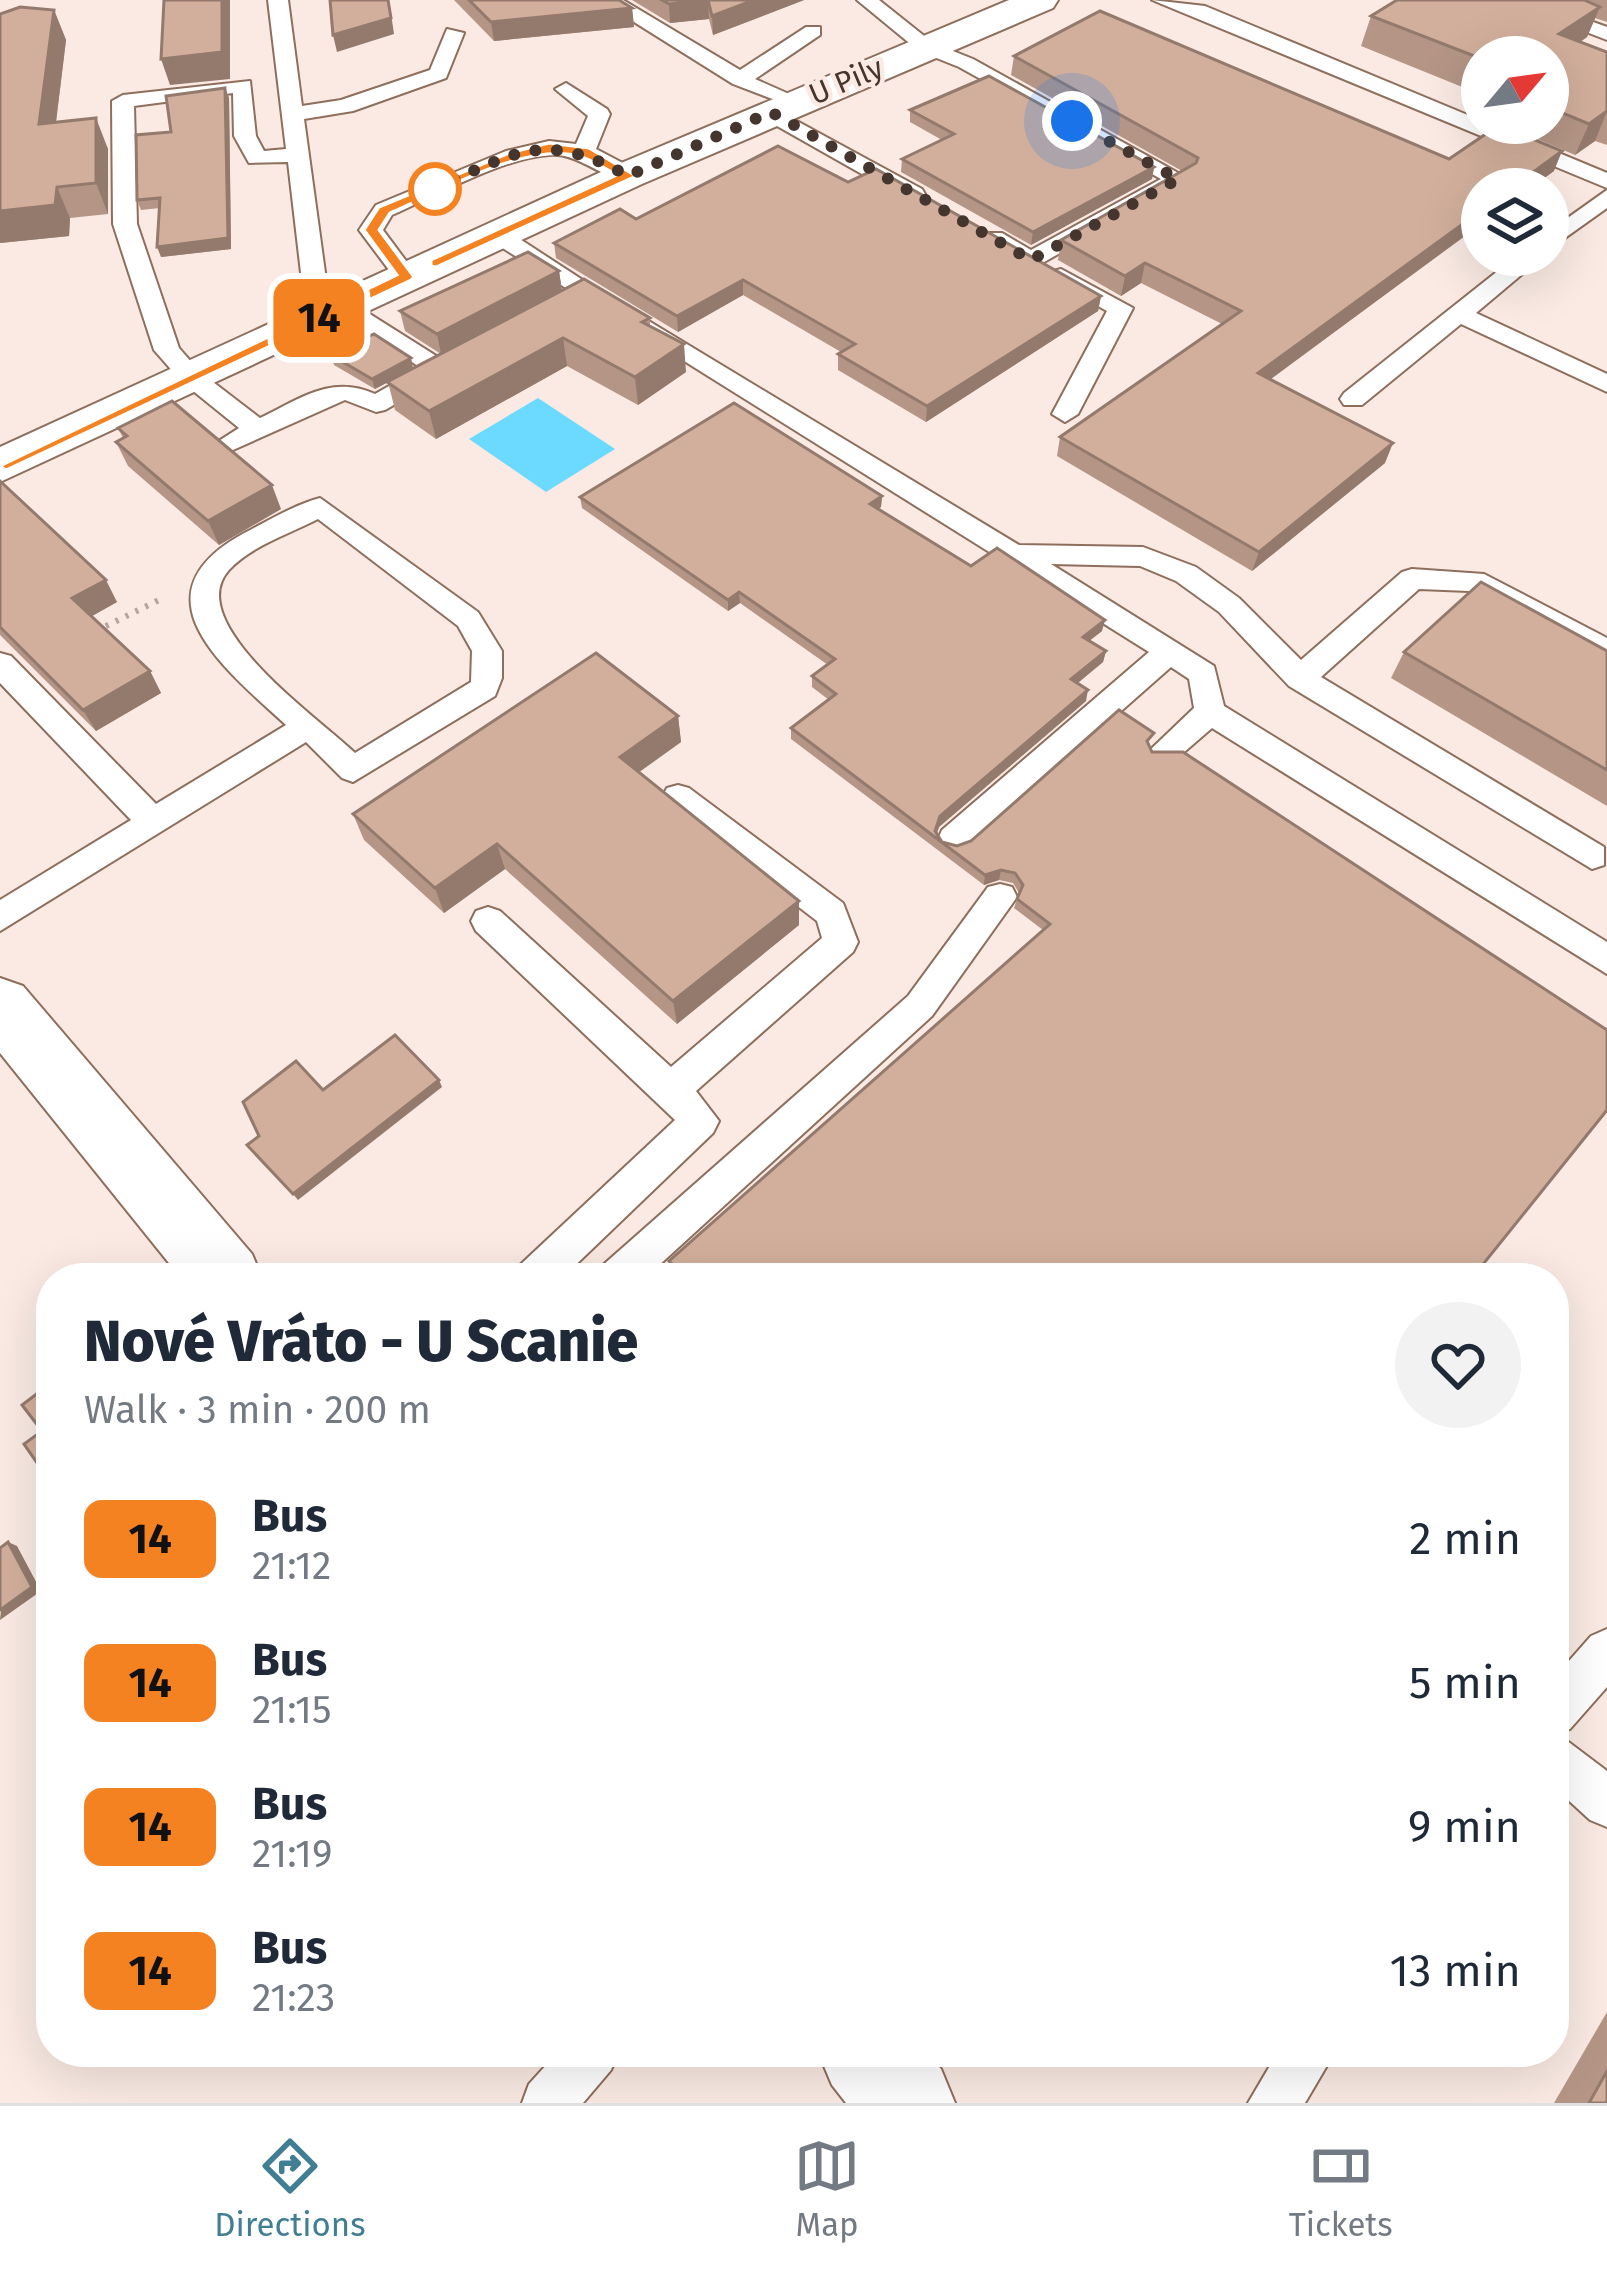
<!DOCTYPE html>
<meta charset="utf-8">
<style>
body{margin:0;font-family:"Fira Sans",sans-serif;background:#f2f2f3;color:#1f2937;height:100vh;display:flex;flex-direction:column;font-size:45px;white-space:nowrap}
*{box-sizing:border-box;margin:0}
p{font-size:39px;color:#747a83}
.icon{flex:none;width:66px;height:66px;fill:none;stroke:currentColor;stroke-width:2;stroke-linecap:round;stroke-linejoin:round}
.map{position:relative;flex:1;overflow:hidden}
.details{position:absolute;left:36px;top:1263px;width:1533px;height:804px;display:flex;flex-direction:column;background:#fff;border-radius:48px;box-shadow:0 12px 48px #0002}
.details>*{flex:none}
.badge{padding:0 24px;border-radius:18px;font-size:42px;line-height:78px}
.needle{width:78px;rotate:61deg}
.buttons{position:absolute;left:1461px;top:36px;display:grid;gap:24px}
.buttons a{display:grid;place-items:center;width:108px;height:108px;border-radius:50%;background:#fff;box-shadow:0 12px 48px #0002;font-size:60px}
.you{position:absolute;width:60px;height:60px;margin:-30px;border:9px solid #fff;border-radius:50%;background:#1a73e8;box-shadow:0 0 0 18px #1a73e833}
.map>.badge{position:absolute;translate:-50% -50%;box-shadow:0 0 0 6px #fff}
.round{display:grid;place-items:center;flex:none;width:126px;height:126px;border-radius:63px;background:#f2f2f3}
.headline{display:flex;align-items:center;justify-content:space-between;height:204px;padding:0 48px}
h1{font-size:57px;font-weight:800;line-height:90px}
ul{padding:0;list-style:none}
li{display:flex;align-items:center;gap:36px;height:144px;padding:0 48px}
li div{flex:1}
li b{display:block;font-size:45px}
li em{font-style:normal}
li .badge{min-width:132px;font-weight:700;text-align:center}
.dock{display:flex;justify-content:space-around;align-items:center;height:168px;border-top:3px solid #e0e1e3;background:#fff;font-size:33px;color:#747a83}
.dock a{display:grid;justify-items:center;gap:6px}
.dock .on{color:#407e94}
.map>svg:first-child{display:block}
.water{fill:#6cdaff}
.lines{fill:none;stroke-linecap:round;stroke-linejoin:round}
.lane-casing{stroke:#8e6e5c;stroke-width:4}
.street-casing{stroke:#8e6e5c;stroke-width:4}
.secondary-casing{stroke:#8e6e5c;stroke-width:4}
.path{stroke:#b4a59d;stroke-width:6;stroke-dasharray:3 8;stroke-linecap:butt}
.lane{fill:#fff;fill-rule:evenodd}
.street{fill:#fff;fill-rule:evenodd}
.secondary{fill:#fff;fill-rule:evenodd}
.wall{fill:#b59686}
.shaded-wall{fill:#937a6d}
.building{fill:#d2af9c;stroke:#937a6d;stroke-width:3}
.line{fill:#f58220;stroke:#fff;stroke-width:3}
.walk{stroke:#44362e;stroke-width:12;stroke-dasharray:0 21.6}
.stop-dot{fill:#fff;stroke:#f58220;stroke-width:6}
.labels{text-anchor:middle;stroke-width:9;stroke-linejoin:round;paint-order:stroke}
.far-street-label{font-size:30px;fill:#44362e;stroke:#faeae3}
</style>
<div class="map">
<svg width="1607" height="2103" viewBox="0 0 1607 2103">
<rect width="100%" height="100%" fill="#faeae3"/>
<!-- water -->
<polygon class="water" points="538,398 615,449 546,492 469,439"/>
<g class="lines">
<!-- lane casing -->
<g class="lane-casing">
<g id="lane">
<path d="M268,0H288L302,106L341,100L430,70L447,29L464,33L446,78L353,111L304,119L327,287L441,359L467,347L480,355L385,410L376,412L345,400L224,454L211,446L239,428L182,382L154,350L113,224L112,101L123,95L250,81L256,136L264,151L286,149ZM233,93L234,136L249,163L288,162L303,290L421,368L375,394C331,374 300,399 260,418L200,372L179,348L137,224L134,106Z"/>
<polygon points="599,0 623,0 740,70 806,27 820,27 820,35 755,79 807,102 796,108 733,84"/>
<polygon points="857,0 879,0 933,43 973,59 1189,179 1039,265 1023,265 986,243 986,233 1002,233 1031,250 1161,179 959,67 919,51"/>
<polygon points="1152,0 1205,6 1607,173 1607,188"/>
<polygon points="1504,0 1532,0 1607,27 1607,40"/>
<path d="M566,83L607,109L610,114L596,149L636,170V180C607,185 581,152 549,155C502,158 436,196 392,215L383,230L418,277L406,284L398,282L359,230L376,205L506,151L549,141L576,144L588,116L555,89Z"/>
<polygon points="771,107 922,189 925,194 914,201 906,199 763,118 763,108"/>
<polygon points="1607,190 1607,208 1548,250 1548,232"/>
<polygon points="498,228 506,230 601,292 589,299 580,297 490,240 490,230"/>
<polygon points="1518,255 1545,255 1476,313 1607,374 1607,392 1461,324 1362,405 1344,405 1340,399 1344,393"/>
<polygon points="1061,269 1133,308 1078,414 1065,422 1052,414 1107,311 1053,281 1053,271"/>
<polygon points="642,317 1019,545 1143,547 1196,567 1239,598 1301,660 1402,572 1412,569 1484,574 1607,638 1607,662 1469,591 1419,589 1321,677 1604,847 1604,865 1592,869 1289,686 1219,612 1176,581 1140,566 1051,564 1214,666 1224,706 1607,942 1607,974 1212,728 1175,760 1153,760 1148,752 1194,708 1189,679 1171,667 966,848 954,852 942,848 938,839 942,830 1149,652 633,329 630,324"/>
<path d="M320,498L478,612L502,651V678L495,696L353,782L342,778L306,742L0,931V900L131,820L0,683V653L11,656L156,804L286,725C219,664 128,591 252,529C273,518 297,504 320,498ZM318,519L458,626L472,651L471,682L355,753C320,719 181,623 229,570C251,546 289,534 318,519Z"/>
<polygon points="678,785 689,788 843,903 858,942 853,952 696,1091 719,1121 713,1133 562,1278 514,1278 520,1265 675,1120 476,931 471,921 476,911 488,907 500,911 671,1067 822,938 817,921 667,806 662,797 667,788"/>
<polygon points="1000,884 1012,887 1017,897 932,1016 645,1278 597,1278 603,1265 908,996 988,887"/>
<polygon points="1607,1629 1607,1687 1570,1729 1558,1734 1607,1771 1607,1827 1590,1820 1554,1787 1554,1678 1591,1636"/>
<polygon points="558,2052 619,2052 611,2070 583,2103 522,2103 529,2084"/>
<polygon points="1278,2052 1335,2052 1305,2103 1248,2103"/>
</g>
</g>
<!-- street casing -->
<g class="street-casing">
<polygon id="street" points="1009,0 1058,0 1053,8 642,184 0,482 0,447 614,166"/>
</g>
<!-- secondary casing -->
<g class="secondary-casing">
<g id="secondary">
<polygon points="0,978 23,986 252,1254 262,1278 181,1278 0,1053"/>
<polygon points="818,2052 927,2052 941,2069 955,2103 846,2103 832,2085"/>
</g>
</g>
<!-- path -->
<polyline class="path" points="96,631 163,598"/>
<!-- lane -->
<use href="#lane" class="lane"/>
<!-- street -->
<use href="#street" class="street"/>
<!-- secondary -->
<use href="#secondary" class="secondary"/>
</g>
<!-- wall -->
<g class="wall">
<polygon points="454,0 619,0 632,8 634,27 494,41"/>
<polygon points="632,0 804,0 713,35 709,19 670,23"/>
<polygon points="1397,0 1607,0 1607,22 1595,18 1587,37 1580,42 1607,52 1607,145 1595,141 1575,155 1514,129 1516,123 1548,123 1548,57 1482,57 1482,95 1361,46 1371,16"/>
<polygon points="54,10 66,40 56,122 108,149 108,214 70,218 69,236 0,243 0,14"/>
<polygon points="1014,56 1449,159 1554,171 1270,379 1385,463 1252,571 1057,456 1060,437 1222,324 1141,283 1121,296 1058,260 1061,240 1182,171 1011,75"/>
<polygon points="225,88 229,98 231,249 161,257 160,208 141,210 137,200"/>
<polygon points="910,110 1154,167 1152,179 1031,245 901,172 902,159 942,140 910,122"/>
<polygon points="848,182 1101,296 1098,311 926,422 838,370 838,354 841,352 743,295 678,332 556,258 554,243 636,219"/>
<polygon points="559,271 562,291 650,318 650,326 686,372 638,405 567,366 436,439 395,410 388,382 375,389 334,365 331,355 411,358 413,368 441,354 405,331 400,311"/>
<polygon points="118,428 281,509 219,545 128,466 116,442 123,438"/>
<polygon points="0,481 117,602 92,616 150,671 161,693 96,731 0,635"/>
<polygon points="882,496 881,507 878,509 971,566 1102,631 1089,641 1106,651 1103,662 1078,683 1086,701 939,827 937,833 942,842 957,846 971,841 1150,743 1149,745 1472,1278 680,1278 671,1269 669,1261 1043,930 1014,908 1019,893 1013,883 999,880 984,885 791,739 791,728 829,700 812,687 812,676 828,665 740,603 728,611 582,508 580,497"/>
<polygon points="1607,651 1607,806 1391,678 1404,652"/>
<polygon points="678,716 681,742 639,772 799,901 799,925 677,1024 505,869 444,913 364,840 353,814"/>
<polygon points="1607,2012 1607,2103 1554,2103"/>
</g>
<!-- shaded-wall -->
<g class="shaded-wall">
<polygon points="222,0 230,0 230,79 170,85 161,59"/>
<polygon points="389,0 394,34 337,52 333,35"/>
<polygon points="708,0 709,19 670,23 669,4"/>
<polygon points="754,0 804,0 713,35 712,16"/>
<polygon points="1600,7 1587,37 1548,64 1559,34"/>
<polygon points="632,8 634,27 494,41 491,22"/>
<polygon points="54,10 66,40 52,154 39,124"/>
<polygon points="225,88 229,98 231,249 161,257 157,247"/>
<polygon points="1607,111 1595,141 1575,155 1589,124"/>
<polygon points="96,118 108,149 108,214 96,183"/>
<polygon points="1562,151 1554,171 1529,189 1510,189"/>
<polygon points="1154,167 1152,179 1031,245 1033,232"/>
<polygon points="57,187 70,218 69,236 0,243 0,211"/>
<polygon points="1482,210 1482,223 1252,393 1258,373"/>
<polygon points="1145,263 1141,283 1121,296 1125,276"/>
<polygon points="559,271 562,291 441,354 437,334"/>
<polygon points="743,280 743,295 678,332 677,316"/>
<polygon points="1101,296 1098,311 926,422 927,406"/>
<polygon points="563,338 567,366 436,439 429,411"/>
<polygon points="684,344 686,372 638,405 635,377"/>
<polygon points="411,358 413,369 375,389 372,379"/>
<polygon points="1393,443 1385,463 1252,571 1259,552"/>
<polygon points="272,485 281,509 219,545 208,521"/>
<polygon points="882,496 881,507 869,515 870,504"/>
<polygon points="106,580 117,602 85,620 72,598"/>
<polygon points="739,592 740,603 728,611 728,600"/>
<polygon points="1105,620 1102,631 1080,648 1083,637"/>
<polygon points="1106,651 1103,662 1069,690 1071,679"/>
<polygon points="150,671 161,693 96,731 83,710"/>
<polygon points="1088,690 1086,701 939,827 934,841 940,816"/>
<polygon points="678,716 681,742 624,783 620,757"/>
<polygon points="497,844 505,869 444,913 435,888"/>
<polygon points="1001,870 999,880 984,885 985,875"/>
<polygon points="799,901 799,925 677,1024 673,1001"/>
<polygon points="439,1080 442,1087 298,1200 293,1194"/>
<polygon points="8,1542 17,1546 41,1591 0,1620"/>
</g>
<!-- building -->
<g class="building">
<polygon points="164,0 222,0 222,52 161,59"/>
<polygon points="330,0 388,0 391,18 333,35"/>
<polygon points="469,0 619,0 632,8 491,22"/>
<polygon points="662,0 707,0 669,4"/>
<polygon points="708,0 754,0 712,16"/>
<polygon points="1397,0 1584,0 1600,7 1559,34 1607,52 1607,111 1589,124 1548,107 1548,57 1482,57 1482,59 1371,16"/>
<polygon points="20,7 54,10 39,124 96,118 96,183 57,187 55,205 0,211 0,14"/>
<polygon points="1100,11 1449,159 1499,125 1562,151 1510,189 1482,189 1482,210 1258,373 1393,443 1259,552 1060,437 1241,311 1145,263 1125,276 1061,240 1196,163 1198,158 1014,56"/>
<polygon points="989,76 1154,167 1033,232 902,159 954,134 910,110"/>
<polygon points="225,88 228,238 157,247 160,198 137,200 136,135 171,132 166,96"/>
<polygon points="778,146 848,182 876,169 1101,296 927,406 838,354 855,344 743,280 677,316 554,243 620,209 636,219"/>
<polygon points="528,252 559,271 437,334 400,311"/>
<polygon points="584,279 650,318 642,322 684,344 635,377 563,338 429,411 387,382"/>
<polygon points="374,334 411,358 372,379 331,355"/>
<polygon points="172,401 272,485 208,521 116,442 127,436 118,428"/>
<polygon points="734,403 882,496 870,504 971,566 997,548 1105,620 1083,637 1106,651 1071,679 1088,690 940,816 935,831 942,842 957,846 971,841 1119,710 1154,733 1147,741 1152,752 1183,752 1607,1030 1607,1110 1472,1278 686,1278 669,1261 1050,924 1017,899 1023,885 1015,873 1001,870 985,875 791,728 836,694 812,676 835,659 739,592 728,600 580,497"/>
<polygon points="0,481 106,580 72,598 150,671 83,710 0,627"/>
<polygon points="1481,582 1607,651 1607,770 1404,652"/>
<polygon points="596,653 678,716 620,757 799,901 673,1001 497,844 435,888 353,814"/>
<polygon points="395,1035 439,1080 293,1194 247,1145 259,1136 243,1102 296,1061 323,1090"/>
<polygon points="51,1383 51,1483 24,1444 42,1431 22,1405"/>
<polygon points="8,1542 32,1587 0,1610 0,1548"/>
<polygon points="1607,2071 1607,2103 1589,2103"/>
</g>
<!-- line -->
<path class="line" d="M549,143L589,148L636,176L436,267L431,266V260L617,175C604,168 590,158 575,155C521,144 440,192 390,213L379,230L414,277L411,280L6,470L0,466L397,275L364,230L379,207L509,153Z"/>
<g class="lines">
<!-- walk -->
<path class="walk" d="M435,189C516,151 546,130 628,176L771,112L1031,260L1178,179L1072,121"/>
</g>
<!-- markers -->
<circle class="stop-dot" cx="435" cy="189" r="24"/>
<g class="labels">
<!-- far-street labels -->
<g class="far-street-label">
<text transform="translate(846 81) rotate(-23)" y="10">U Pily</text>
</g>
</g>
</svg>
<div class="buttons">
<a><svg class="needle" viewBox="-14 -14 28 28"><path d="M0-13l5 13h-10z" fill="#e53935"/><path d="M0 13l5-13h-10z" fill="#747a83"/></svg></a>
<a><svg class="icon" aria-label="layers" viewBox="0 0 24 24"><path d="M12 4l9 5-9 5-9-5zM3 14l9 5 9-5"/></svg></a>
</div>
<div class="you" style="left:1072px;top:121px"></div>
<b class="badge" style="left:319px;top:318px;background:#f58220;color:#111">14</b>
<section class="details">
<div class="headline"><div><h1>Nové Vráto - U Scanie</h1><p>Walk · 3 min · 200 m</p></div><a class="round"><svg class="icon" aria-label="heart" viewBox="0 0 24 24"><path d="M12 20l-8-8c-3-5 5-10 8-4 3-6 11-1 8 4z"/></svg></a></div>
<ul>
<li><span class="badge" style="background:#f58220;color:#111">14</span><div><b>Bus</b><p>21:12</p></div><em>2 min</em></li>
<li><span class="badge" style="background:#f58220;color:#111">14</span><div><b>Bus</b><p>21:15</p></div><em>5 min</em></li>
<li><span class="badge" style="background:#f58220;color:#111">14</span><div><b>Bus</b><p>21:19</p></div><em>9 min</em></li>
<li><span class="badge" style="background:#f58220;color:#111">14</span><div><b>Bus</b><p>21:23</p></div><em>13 min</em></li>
</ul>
</section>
</div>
<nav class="dock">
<a class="on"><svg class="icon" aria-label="directions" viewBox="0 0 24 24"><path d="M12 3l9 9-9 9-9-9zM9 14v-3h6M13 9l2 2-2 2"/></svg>Directions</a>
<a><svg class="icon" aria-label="map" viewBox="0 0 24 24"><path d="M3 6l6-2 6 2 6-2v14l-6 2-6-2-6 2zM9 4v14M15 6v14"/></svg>Map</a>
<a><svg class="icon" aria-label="tickets" viewBox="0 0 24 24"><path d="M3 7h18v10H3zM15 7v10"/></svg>Tickets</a>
</nav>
